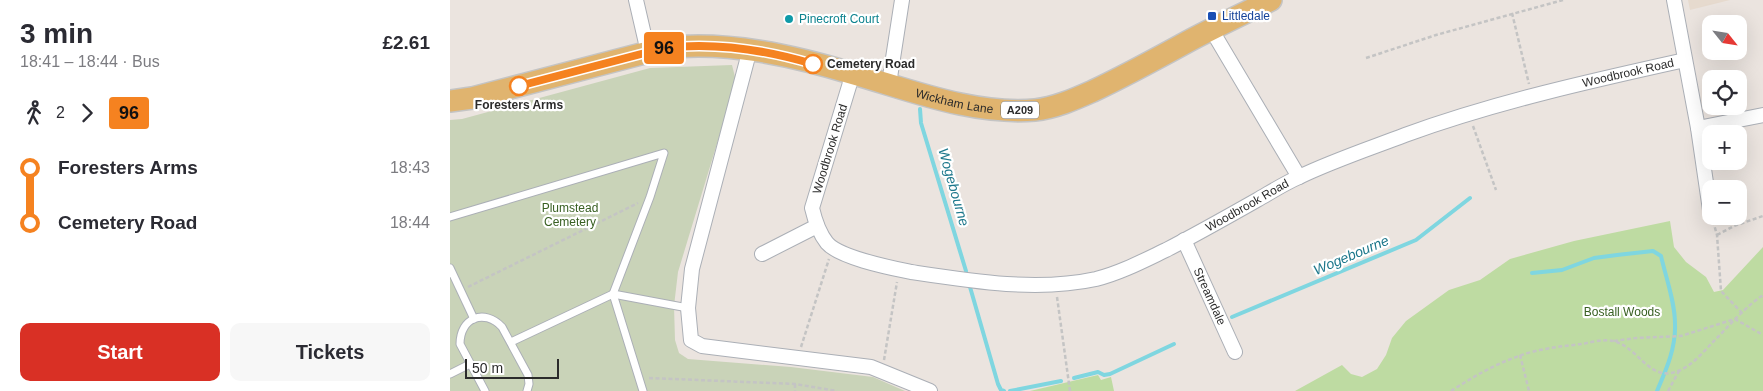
<!DOCTYPE html>
<meta charset="utf-8">
<style>
body{margin:0;font-family:Helvetica,sans-serif;background:#f7f7f7;color:#2b2b33;height:100vh;display:flex;flex-direction:column;font-size:19px;white-space:nowrap}
*{box-sizing:border-box;margin:0}
p{font-size:16px;color:#7c7c81}
.icon{flex:none;width:28px;height:28px;fill:none;stroke:currentColor;stroke-width:2;stroke-linecap:round;stroke-linejoin:round}
.map{position:relative;flex:1;overflow:hidden}
.panel{display:flex;flex-direction:column;background:#fff;width:450px}
.panel>*{flex:none}
.badge{padding:0 10px;border-radius:4px;font-size:18px;line-height:32px}
.needle{width:32px;rotate:120deg}
.buttons{position:absolute;left:1252px;top:15px;display:grid;gap:10px}
.buttons a{display:grid;place-items:center;width:45px;height:45px;border-radius:10px;background:#fff;box-shadow:0 5px 20px #0002;font-size:25px}
.scale{position:absolute;left:15px;bottom:12px;width:94px;box-sizing:border-box;padding-left:5px;border:2px solid #2b2b2b;border-top:0;font-size:14px;line-height:18px;white-space:nowrap;color:#2b2b2b;-webkit-text-stroke:4px #fff;paint-order:stroke}
.map>.badge{position:absolute;translate:-50% -50%;box-shadow:0 0 0 2px #fff}
.legs{display:flex;align-items:center;gap:8px;height:55px;padding:0 20px;font-size:16px}
.legs p{margin-inline-start:auto}
.headline{display:flex;align-items:center;justify-content:space-between;height:85px;padding:0 20px}
h1{font-size:28px;font-weight:600;line-height:38px}
.cta{display:flex;gap:10px;margin-top:auto;padding:10px 20px}
.cta a{flex:1;height:58px;border-radius:10px;background:#d93025;color:#fff;font-size:20px;font-weight:600;line-height:58px;text-align:center}
.cta a+a{background:#f7f7f7;color:#2b2b33}
ul{padding:0 20px;list-style:none}
li{display:flex;align-items:center;gap:18px;height:55px;font-size:19px}
li i{display:grid;place-items:center;width:8px;height:100%;margin:0 6px;background:currentColor}
li i::after{content:'';width:12px;height:12px;margin:-6px;border:4px solid;border-radius:50%;background:#fff}
li p{margin-inline-start:auto}
li:first-child i{background:linear-gradient(#0000 50%,currentColor 0)}
li:last-child i{background:linear-gradient(currentColor 50%,#0000 0)}
main{display:flex;flex:1;min-height:0}
.map>svg:first-child{display:block}
.education{fill:#e6dace}
.green{fill:#bedba2}
.cemetery{fill:#c9d3b8}
.lines{fill:none;stroke-linecap:round;stroke-linejoin:round}
.stream{stroke:#7fd6e0;stroke-width:4}
.service-casing{stroke:#abafb6;stroke-width:9}
.minor-casing{stroke:#abafb6;stroke-width:16}
.primary-casing{stroke:#c4c4c4;stroke-width:24}
.path{stroke:#c4c4c4;stroke-width:2.5;stroke-dasharray:4 2.5;stroke-linecap:butt}
.service{stroke:#fff;stroke-width:7}
.minor{stroke:#fff;stroke-width:14}
.primary{stroke:#e0b46f;stroke-width:21}
.line-1-casing{stroke:#fff;stroke-width:11}
.line-1{stroke:#f58220;stroke-width:8}
.transit-dot{fill:#1a4fb4;stroke:#fff;stroke-width:2}
.culture-dot{fill:#0f9aa8;stroke:#fff;stroke-width:2}
.stop-1-dot{fill:#fff;stroke:#f58220;stroke-width:2.5}
.labels{text-anchor:middle;stroke-width:4.5;stroke-linejoin:round;paint-order:stroke}
.shield{fill:#fff;stroke:#6b6b6b;stroke-width:1}
.shield-label{font-size:11px;font-weight:bold;fill:#2b2b2b}
.transit-label{font-size:12px;fill:#164399;stroke:#fff;text-anchor:start}
.culture-label{font-size:12px;fill:#0d838f;stroke:#fff;text-anchor:start}
.stop-label{font-size:12px;font-weight:bold;fill:#2b2b2b;stroke:#fff;text-anchor:start}
.street-label{font-size:12px;fill:#2b2b2b;stroke:#fff}
.park-label{font-size:12px;fill:#396023;stroke:#fff}
.water-label{font-size:14px;font-style:italic;fill:#1e788c;stroke:#fff}
</style>
<main>
<section class="panel">
<div class="headline"><div><h1>3 min</h1><p>18:41 – 18:44 · Bus</p></div><b>£2.61</b></div>
<div class="legs"><svg class="icon" aria-label="walk" viewBox="0 0 24 24"><circle cx="13" cy="4" r="2"/><path d="M13 8l-2 6 4 7M11 14l-3 7M7 12l3-4h3l4 4"/></svg>2<svg class="icon" aria-label="forward" viewBox="0 0 24 24"><path d="M9 5l7 7-7 7"/></svg><b class="badge" style="background:#f58220;color:#111">96</b></div>
<ul>
<li><i style="color:#f58220"></i><b>Foresters Arms</b><p>18:43</p></li>
<li><i style="color:#f58220"></i><b>Cemetery Road</b><p>18:44</p></li>
</ul>
<div class="cta"><a>Start</a><a>Tickets</a></div>
</section>
<div class="map">
<svg width="1313" height="391" viewBox="0 0 1313 391">
<rect width="100%" height="100%" fill="#ebe4df"/>
<!-- education -->
<polygon class="education" points="1238,0 1280,0 1240,10"/>
<!-- green -->
<g class="green">
<polygon points="1220,221 1224,247 1236,262 1256,277 1264,292 1273,290 1313,247 1313,391 845,391 892,365 901,374 912,377 927,369 936,355 942,338 956,321 999,290 1030,280 1060,259 1124,241"/>
<polygon points="648,375 651,380 661,377 664,391 580,391"/>
</g>
<!-- cemetery -->
<polygon class="cemetery" points="282,65 286,81 228,272 224,306 225,340 229,353 238,359 341,367 423,377 455,391 0,391 0,120 12,119 200,68"/>
<g class="lines">
<!-- stream -->
<g class="stream">
<polyline points="470,109 471,123 516,271"/>
<path d="M1082,273L1112,270L1144,258L1167,255L1203,251L1211,256C1216,278 1225,302 1225,324C1226,348 1216,370 1207,391"/>
<polyline points="520,287 548,384 551,390 554,391"/>
<polyline points="782,317 966,240 1020,198"/>
<polyline points="624,378 648,372 654,375 660,374 724,344"/>
<polyline points="560,391 611,381"/>
</g>
<!-- service casing -->
<g class="service-casing">
<g id="service">
<polyline points="0,217 214,153 200,197 163,294 193,391"/>
<polyline points="0,268 24,319"/>
<polyline points="61,342 163,294 238,308"/>
<polyline points="0,374 20,364"/>
<path d="M35,391L10,344C10,318 34,308 52,327L78,375L79,384L77,391"/>
</g>
</g>
<!-- minor casing -->
<g class="minor-casing">
<g id="minor">
<polyline points="186,0 198,52"/>
<polyline points="1224,0 1248,128 1260,210"/>
<polyline points="761,29 849,177"/>
<polyline points="300,49 242,269 238,308 241,340 252,346 421,367 480,391"/>
<path id="s1" d="M403,73L362,208C365,221 369,233 377,243C390,258 442,268 461,272C520,281 587,292 646,279C670,273 693,261 716,250C747,234 777,217 807,200C821,192 835,183 849,177C882,161 921,148 955,135C1046,102 1140,81 1235,60"/>
<polyline points="439,84 452,0"/>
<polyline points="1248,128 1313,115"/>
<path id="s2" d="M734,240L785,352"/>
<polyline points="312,254 367,226"/>
</g>
</g>
<!-- primary casing -->
<g class="primary-casing">
<g id="primary">
<path id="s3" d="M0,101L22,98L214,48C276,40 345,56 404,74C463,91 523,115 585,110C605,108 625,99 643,91C675,76 706,59 737,42C765,27 793,14 821,0"/>
</g>
</g>
<!-- path -->
<g class="path">
<polyline points="1062,13 1079,84"/>
<polyline points="916,58 986,35 1113,0"/>
<polyline points="1023,126 1046,190"/>
<polyline points="1263,221 1267,235 1271,291 1292,313"/>
<polyline points="1267,235 1284,226 1313,216"/>
<polyline points="18,287 188,203"/>
<polyline points="607,297 620,391"/>
<polyline points="1164,341 1186,338 1231,336 1285,319 1313,335"/>
<polyline points="351,347 379,259"/>
<polyline points="1070,355 1079,391"/>
<polyline points="434,360 447,282"/>
<polyline points="199,378 345,384 387,391"/>
<polyline points="345,384 345,391"/>
<path d="M1001,391C1023,377 1045,364 1069,356C1087,349 1113,346 1132,344C1142,342 1153,339 1163,341C1188,346 1199,383 1228,371C1242,366 1253,352 1263,342C1279,326 1294,308 1313,295"/>
<polyline points="1218,391 1229,371"/>
</g>
<!-- service -->
<use href="#service" class="service"/>
<!-- minor -->
<use href="#minor" class="minor"/>
<!-- primary -->
<use href="#primary" class="primary"/>
</g>
<g class="lines">
<!-- line-1 casing -->
<g class="line-1-casing">
<path id="line-1" d="M69,86L214,48C264,42 316,50 363,64"/>
</g>
<!-- line-1 -->
<use href="#line-1" class="line-1"/>
</g>
<!-- markers -->
<rect class="transit-dot" x="757" y="11" width="10" height="10" rx="2.5"/>
<circle class="culture-dot" cx="339" cy="19" r="5"/>
<g class="stop-1-dot">
<circle cx="363" cy="64" r="9"/>
<circle cx="69" cy="86" r="9"/>
</g>
<g class="labels">
<!-- shield labels -->
<rect class="shield" x="551" y="101.5" width="38" height="17" rx="4"/>
<g class="shield-label">
<text x="570" y="114">A209</text>
</g>
<!-- transit labels -->
<g class="transit-label">
<text x="772" y="20">Littledale</text>
</g>
<!-- culture labels -->
<g class="culture-label">
<text x="349" y="23">Pinecroft Court</text>
</g>
<!-- stop labels -->
<g class="stop-label">
<text x="377" y="68">Cemetery Road</text>
<text x="69" y="109" text-anchor="middle">Foresters Arms</text>
</g>
<!-- street labels -->
<g class="street-label">
<text dy="4" stroke="none"><textPath href="#s1" startOffset="1029">Woodbrook Road</textPath></text>
<text dy="4" stroke="none"><textPath href="#s3" startOffset="518">Wickham Lane</textPath></text>
<text transform="translate(380 149) rotate(-73)" y="4">Woodbrook Road</text>
<text dy="4" stroke="none"><textPath href="#s1" startOffset="624">Woodbrook Road</textPath></text>
<text dy="4" stroke="none"><textPath href="#s2" startOffset="62">Streamdale</textPath></text>
</g>
<!-- park labels -->
<g class="park-label">
<text x="120" y="212">Plumstead<tspan x="120" dy="14">Cemetery</tspan></text>
<text x="1172" y="316">Bostall Woods</text>
</g>
<!-- water labels -->
<g class="water-label">
<text transform="translate(504 187) rotate(74)" y="5">Wogebourne</text>
<text transform="translate(901 255) rotate(-23)" y="5">Wogebourne</text>
</g>
</g>
</svg>
<div class="buttons">
<a><svg class="needle" viewBox="-14 -14 28 28"><path d="M0-13l5 13h-10z" fill="#e53935"/><path d="M0 13l5-13h-10z" fill="#7c7c81"/></svg></a>
<a><svg class="icon" aria-label="locate" viewBox="0 0 24 24"><circle cx="12" cy="12" r="6"/><path d="M12 2v4M12 18v4M2 12h4M18 12h4"/></svg></a>
<a>+</a>
<a>−</a>
</div>
<div class="scale">50 m</div>
<b class="badge" style="left:214px;top:48px;background:#f58220;color:#111">96</b>
</div>
</main>
